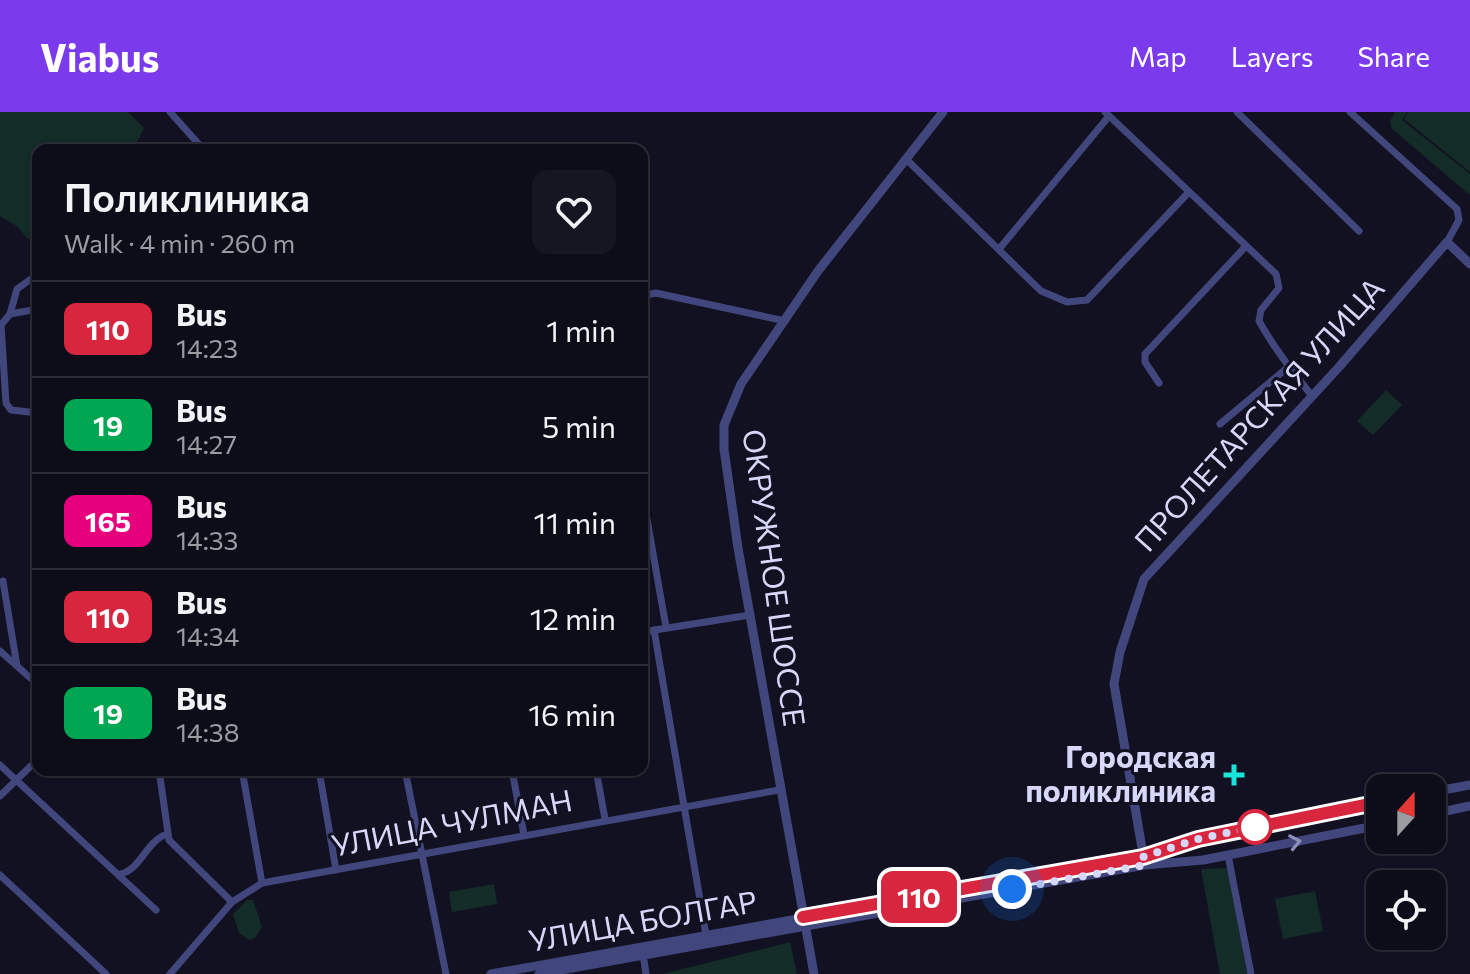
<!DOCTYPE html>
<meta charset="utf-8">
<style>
body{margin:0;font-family:Commissioner,sans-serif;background:#161623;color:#f1f3f6;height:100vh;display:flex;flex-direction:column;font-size:30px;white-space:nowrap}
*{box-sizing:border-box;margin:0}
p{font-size:26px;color:#9a9ca2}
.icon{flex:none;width:44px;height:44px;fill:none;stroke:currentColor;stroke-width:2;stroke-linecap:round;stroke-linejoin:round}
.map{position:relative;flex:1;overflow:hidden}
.sheet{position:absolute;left:32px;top:32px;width:616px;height:632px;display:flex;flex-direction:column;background:#0d0d1a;border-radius:16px;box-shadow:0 2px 6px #0004,0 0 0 2px #2d2d39}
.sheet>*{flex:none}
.badge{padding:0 16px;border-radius:12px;font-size:28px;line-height:52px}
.needle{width:52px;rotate:21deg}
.buttons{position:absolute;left:1366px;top:662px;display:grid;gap:16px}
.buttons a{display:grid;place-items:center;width:80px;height:80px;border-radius:16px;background:#0d0d1a;box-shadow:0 2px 6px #0004,0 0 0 2px #2d2d39;font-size:40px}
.you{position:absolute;width:40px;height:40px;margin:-20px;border:6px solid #fff;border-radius:50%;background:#1a73e8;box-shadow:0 0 0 12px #1a73e833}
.map>.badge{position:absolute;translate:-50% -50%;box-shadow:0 0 0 4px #fff}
.round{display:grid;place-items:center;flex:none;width:84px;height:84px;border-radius:16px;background:#161623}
.head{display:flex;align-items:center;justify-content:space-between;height:136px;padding:0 32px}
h1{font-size:38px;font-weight:600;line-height:60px}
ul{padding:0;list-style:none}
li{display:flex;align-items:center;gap:24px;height:96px;padding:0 32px;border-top:2px solid #2d2d39}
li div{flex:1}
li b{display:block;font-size:30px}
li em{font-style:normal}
li .badge{min-width:88px;font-weight:700;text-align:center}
header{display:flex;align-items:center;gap:48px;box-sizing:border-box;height:112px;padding:0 40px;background:#7c3aed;color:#fff}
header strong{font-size:38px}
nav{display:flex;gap:44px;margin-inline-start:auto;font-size:28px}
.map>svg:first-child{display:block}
.green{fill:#142c28}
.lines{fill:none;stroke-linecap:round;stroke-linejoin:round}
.minor{stroke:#41477c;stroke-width:7}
.tertiary{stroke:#41477c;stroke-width:9}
.oneway{stroke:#8c8fbb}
.line-casing{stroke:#fff;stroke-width:18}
.line{stroke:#d7263d;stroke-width:12}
.walk{stroke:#d7d7fa;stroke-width:8;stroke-dasharray:0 14.4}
.poi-dot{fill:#19e4dc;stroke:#112;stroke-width:3}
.stop-dot{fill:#fff;stroke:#d7263d;stroke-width:4}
.labels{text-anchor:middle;stroke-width:6;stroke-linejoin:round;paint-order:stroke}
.street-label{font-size:30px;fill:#d7d7fa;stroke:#112}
.poi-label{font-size:30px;font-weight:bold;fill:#d7d7fa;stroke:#112;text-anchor:end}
</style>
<header>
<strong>Viabus</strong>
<nav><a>Map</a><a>Layers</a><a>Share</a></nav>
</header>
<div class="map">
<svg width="1470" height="862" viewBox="0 0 1470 862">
<rect width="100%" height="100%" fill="#112"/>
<!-- green -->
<g class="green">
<polygon points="0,0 128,0 144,16 133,38 38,38 38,128 28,127 17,114 0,104"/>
<polygon points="1395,0 1407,0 1402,8 1470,62 1470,83 1391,16 1390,9"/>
<polygon points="1408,0 1470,0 1470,60 1404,7"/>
<polygon points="1386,278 1402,293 1373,323 1357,309"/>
<polygon points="1228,756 1247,862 1220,862 1201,757"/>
<polygon points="494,772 497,792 452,800 449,780"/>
<polygon points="1315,779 1323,819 1283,827 1275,787"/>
<polygon points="247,788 253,788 262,815 255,826 249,828 239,821 233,802"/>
<polygon points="790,830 797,862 662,862"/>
</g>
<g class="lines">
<!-- minor -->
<g class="minor">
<polyline points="170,0 204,38"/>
<path d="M1105,0L1276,162L1279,176L1261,198L1259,209C1274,236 1293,260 1312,284"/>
<polyline points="1237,0 1359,119"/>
<polyline points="1350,0 1457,97 1459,108 1447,130"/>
<polyline points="906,47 1041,179 1067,190 1087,188 1188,81"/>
<polyline points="1000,136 1109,4"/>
<polyline points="642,184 656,181 785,209"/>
<polyline points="38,197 10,202 1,213 6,291 11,298 38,301"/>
<polyline points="10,202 17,177 38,162"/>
<polyline points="1159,271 1145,250 1145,242 1246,134"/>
<polyline points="1220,312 1287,256"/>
<polyline points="642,379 666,515"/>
<polyline points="3,469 17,554 38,573"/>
<polyline points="654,518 706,823"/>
<polyline points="642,520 750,503"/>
<polyline points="0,539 17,554"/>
<polyline points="0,653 156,798"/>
<polyline points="159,658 169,728 232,790"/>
<polyline points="242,658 262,771"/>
<polyline points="319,658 336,758"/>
<polyline points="405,658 446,862"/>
<polyline points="512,658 524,723"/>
<polyline points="596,658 605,707"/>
<polyline points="0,684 38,647"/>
<polyline points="1228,743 1251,862"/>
<path d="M121,762C141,757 146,729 167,722"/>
<polyline points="0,763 106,862"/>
<polyline points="643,842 646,862"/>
<polyline points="170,862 232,790 262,771 779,678"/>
</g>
<!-- tertiary -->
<g class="tertiary">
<polyline points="1432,680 1470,673"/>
<polyline points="1432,702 1470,694"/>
<polyline points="1144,748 1114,572 1120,540 1144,467 1339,255 1447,130 1470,152"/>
<polyline points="491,862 1143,745 1198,727 1380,690"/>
<polyline points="539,862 1145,753 1203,748 1380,713"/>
<polyline points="814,862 738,436 724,337 724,313 741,272 818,159 943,0"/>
</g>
</g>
<!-- one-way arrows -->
<defs><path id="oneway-chevron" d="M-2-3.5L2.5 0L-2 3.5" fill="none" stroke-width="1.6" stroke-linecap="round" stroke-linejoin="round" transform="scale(2)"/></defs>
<use class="oneway" href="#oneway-chevron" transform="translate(1295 730) rotate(-11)"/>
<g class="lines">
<!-- line casing -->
<g class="line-casing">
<polyline id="line" points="803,805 1143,745 1198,727 1380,690"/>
</g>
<!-- line -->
<use href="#line" class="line"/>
<!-- walk -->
<polyline class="walk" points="1012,777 1145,753 1143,745 1198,727 1255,715"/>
</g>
<!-- markers -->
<path class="poi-dot" d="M1230 651h8v8h8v8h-8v8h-8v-8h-8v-8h8z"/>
<circle class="stop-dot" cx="1255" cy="715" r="16"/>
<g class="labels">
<!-- street labels -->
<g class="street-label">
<text transform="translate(1260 303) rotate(-48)" y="10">ПРОЛЕТАРСКАЯ УЛИЦА</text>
<text transform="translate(773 466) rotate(82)" y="10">ОКРУЖНОЕ ШОССЕ</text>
<text transform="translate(452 712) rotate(-11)" y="10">УЛИЦА ЧУЛМАН</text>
<text transform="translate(643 810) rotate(-10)" y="10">УЛИЦА БОЛГАР</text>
</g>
<!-- poi labels -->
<g class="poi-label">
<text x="1216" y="656">Городская<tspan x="1216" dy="34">поликлиника</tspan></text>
</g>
</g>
</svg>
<div class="buttons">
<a><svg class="needle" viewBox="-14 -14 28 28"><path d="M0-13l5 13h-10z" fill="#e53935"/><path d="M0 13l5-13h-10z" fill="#9a9ca2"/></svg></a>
<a><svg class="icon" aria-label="locate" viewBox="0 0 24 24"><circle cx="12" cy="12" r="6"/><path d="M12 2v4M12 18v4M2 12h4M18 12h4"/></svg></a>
</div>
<div class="you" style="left:1012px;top:777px"></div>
<b class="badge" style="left:919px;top:785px;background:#d7263d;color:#fff">110</b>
<section class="sheet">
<div class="head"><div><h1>Поликлиника</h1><p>Walk · 4 min · 260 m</p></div><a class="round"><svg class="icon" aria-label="heart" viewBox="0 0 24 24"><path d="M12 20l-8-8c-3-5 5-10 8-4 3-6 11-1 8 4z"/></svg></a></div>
<ul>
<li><span class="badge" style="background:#d7263d;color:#fff">110</span><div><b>Bus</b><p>14:23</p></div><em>1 min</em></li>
<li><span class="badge" style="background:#00a651;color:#fff">19</span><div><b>Bus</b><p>14:27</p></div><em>5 min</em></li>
<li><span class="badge" style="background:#e6007e;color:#fff">165</span><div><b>Bus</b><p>14:33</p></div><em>11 min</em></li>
<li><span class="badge" style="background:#d7263d;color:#fff">110</span><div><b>Bus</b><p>14:34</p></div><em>12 min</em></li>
<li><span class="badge" style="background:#00a651;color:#fff">19</span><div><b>Bus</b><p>14:38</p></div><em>16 min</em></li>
</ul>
</section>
</div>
